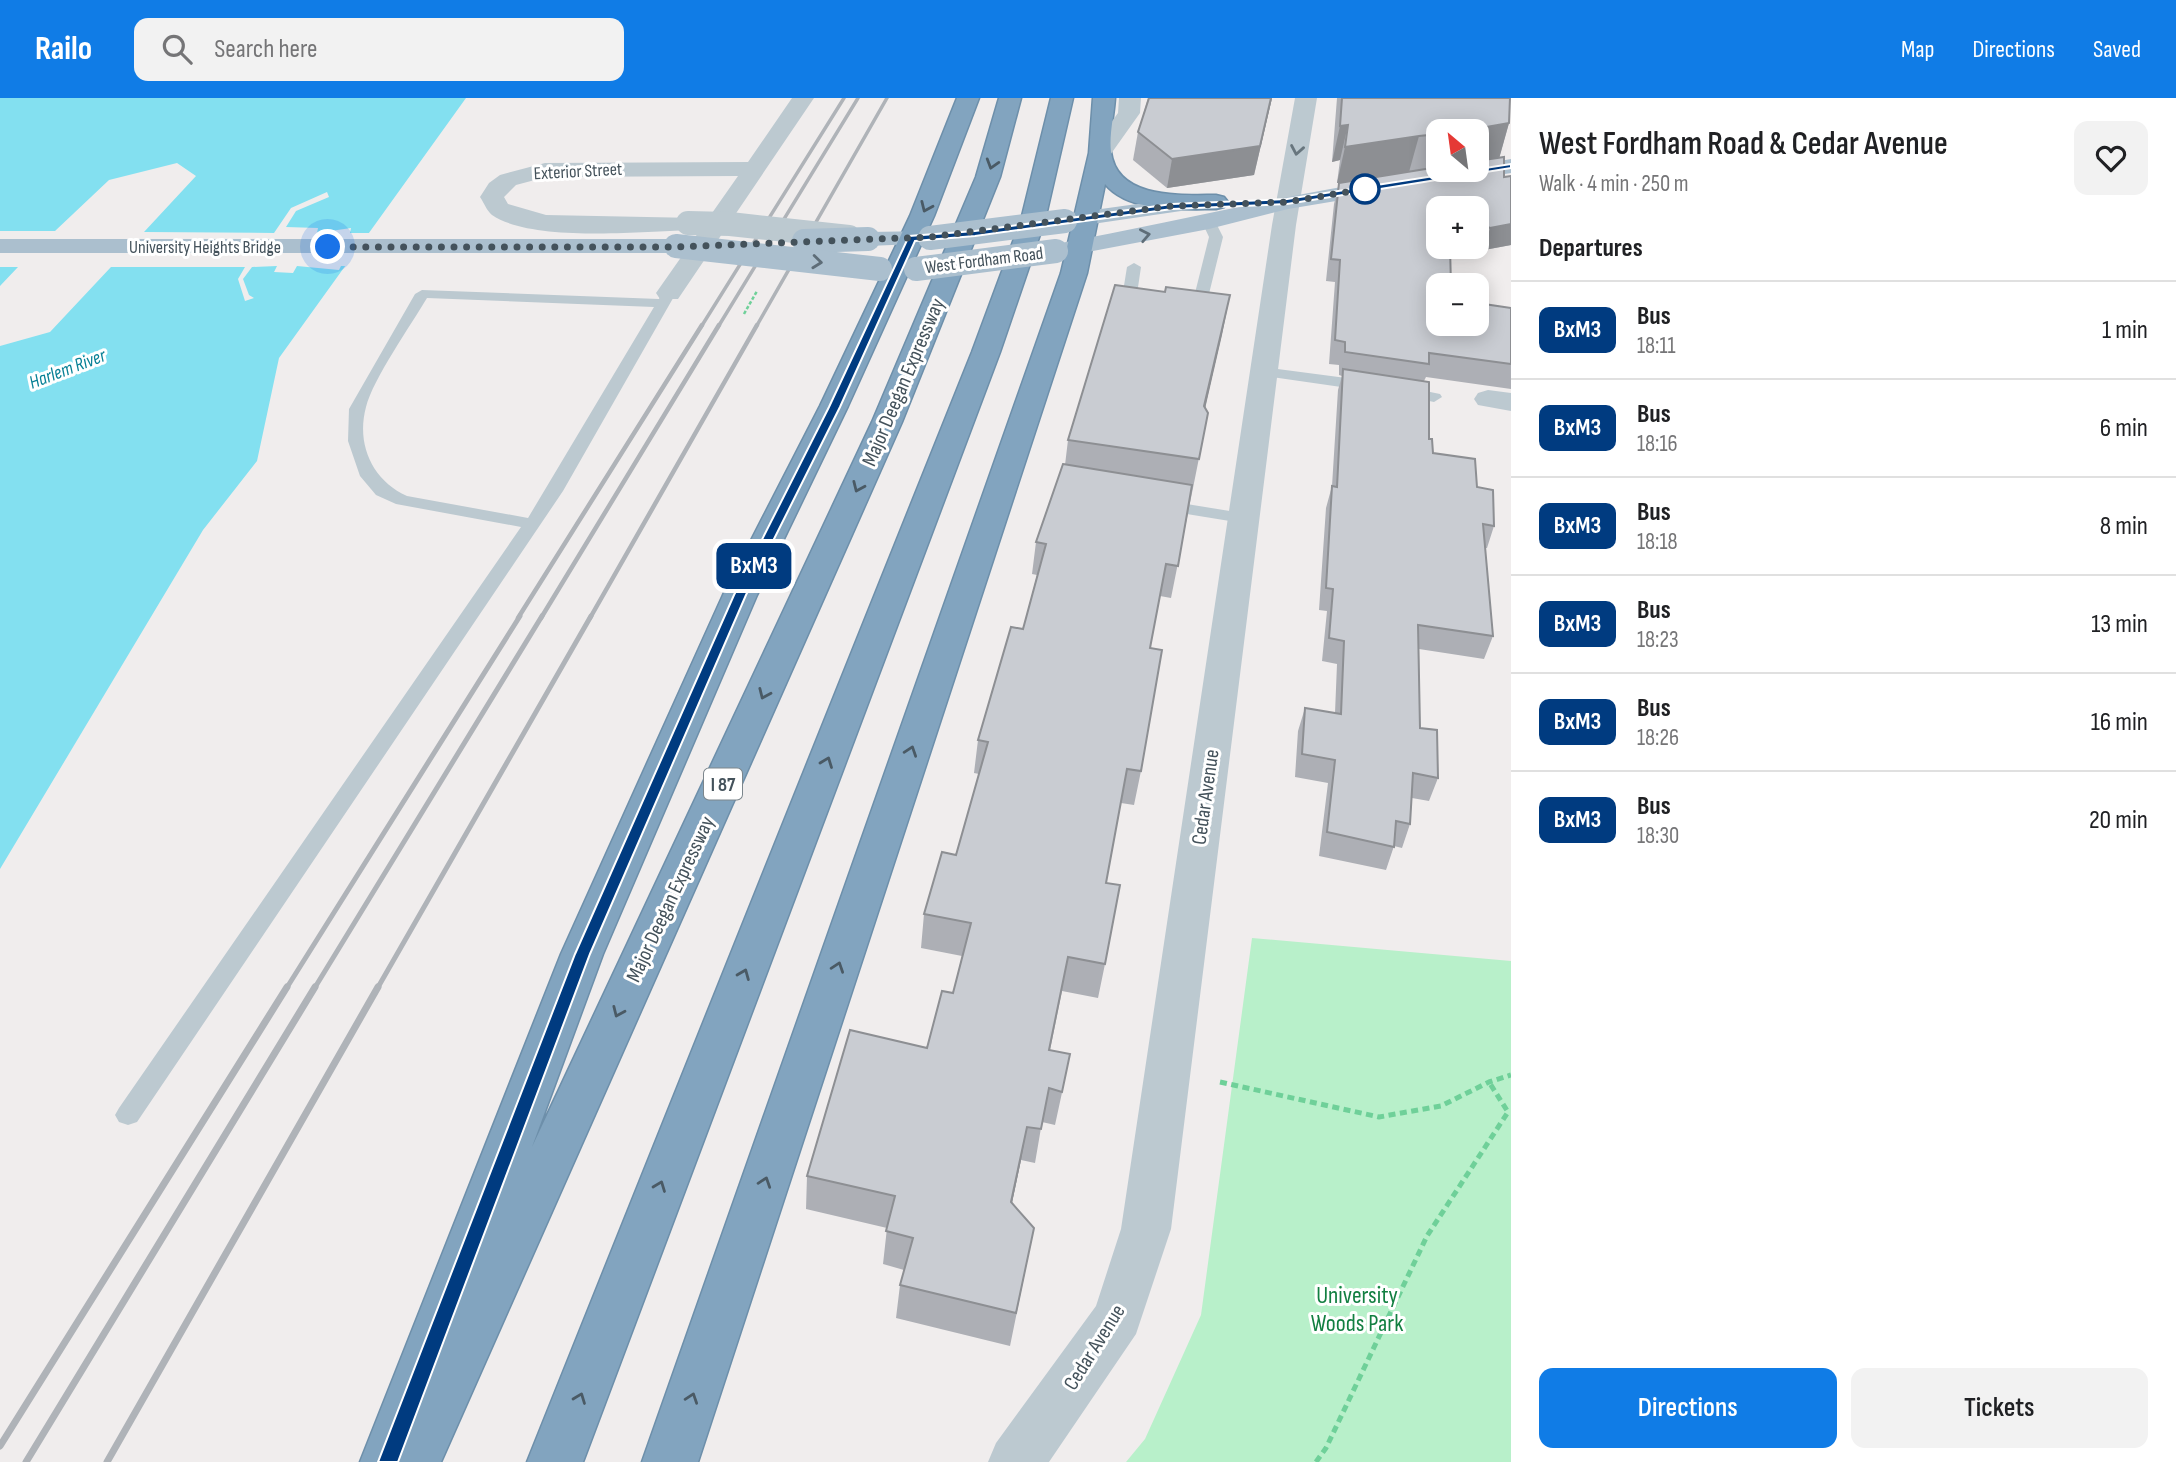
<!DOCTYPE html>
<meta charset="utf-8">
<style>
body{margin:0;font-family:"Sofia Sans Condensed",sans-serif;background:#f2f2f2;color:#202124;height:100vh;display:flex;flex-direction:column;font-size:26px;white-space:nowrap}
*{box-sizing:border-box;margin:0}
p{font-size:23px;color:#757577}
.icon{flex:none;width:38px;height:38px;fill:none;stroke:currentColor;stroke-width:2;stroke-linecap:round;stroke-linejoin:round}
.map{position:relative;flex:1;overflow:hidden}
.details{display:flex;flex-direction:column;background:#fff;width:665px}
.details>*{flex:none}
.badge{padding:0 14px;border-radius:10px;font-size:24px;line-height:46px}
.needle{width:46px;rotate:331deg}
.controls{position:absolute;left:1426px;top:21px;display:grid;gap:14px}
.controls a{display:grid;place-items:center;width:63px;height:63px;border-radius:14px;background:#fff;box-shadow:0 4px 18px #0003;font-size:35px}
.you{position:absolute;width:35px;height:35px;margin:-18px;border:5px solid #fff;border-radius:50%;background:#1a73e8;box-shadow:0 0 0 10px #1a73e833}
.map>.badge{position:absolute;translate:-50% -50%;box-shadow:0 0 0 4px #fff}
h2{padding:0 28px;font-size:26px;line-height:63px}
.round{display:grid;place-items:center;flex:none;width:74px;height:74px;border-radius:14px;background:#f2f2f2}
.headline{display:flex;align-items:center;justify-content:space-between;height:119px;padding:0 28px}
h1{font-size:33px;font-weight:600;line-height:52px}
.button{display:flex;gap:14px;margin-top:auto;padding:14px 28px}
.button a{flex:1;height:80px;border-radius:14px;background:#107ce6;color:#fff;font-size:28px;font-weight:600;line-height:80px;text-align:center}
.button a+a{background:#f2f2f2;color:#202124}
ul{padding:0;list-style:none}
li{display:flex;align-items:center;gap:21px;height:98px;padding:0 28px;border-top:2px solid #e0e0e0}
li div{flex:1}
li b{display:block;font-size:26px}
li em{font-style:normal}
li .badge{min-width:77px;font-weight:700;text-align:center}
header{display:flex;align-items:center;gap:42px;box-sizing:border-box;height:98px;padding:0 35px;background:#107ce6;color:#fff}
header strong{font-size:33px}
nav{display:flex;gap:38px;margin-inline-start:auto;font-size:24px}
.search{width:490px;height:63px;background:#f2f2f2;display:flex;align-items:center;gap:18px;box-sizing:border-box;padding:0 24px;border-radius:14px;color:#757577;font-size:26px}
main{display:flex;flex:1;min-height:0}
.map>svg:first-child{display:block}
.green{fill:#b8f0ca}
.water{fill:#83e0f0}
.pier{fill:#f0eded}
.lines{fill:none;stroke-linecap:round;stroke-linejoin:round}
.highway-casing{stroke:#6d8faa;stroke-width:3}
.path-far1{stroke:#6fd099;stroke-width:2.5;stroke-dasharray:3.5 2;stroke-linecap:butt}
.path{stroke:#6fd099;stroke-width:5;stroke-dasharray:7 4.5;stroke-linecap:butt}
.lane{fill:#bcc9d0;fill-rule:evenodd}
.street{fill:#bcc9d0;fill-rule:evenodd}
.primary{fill:#abbfce;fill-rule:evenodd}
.highway{fill:#82a4bf;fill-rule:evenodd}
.rail-far3{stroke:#afb3b8;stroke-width:3.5}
.rail-far2{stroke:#afb3b8;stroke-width:4.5}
.rail-far1{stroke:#afb3b8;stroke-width:5}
.rail{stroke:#afb3b8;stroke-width:7}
.street-bridge{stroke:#bcc9d0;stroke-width:24}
.primary-bridge{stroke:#abbfce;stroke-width:24}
.wall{fill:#adafb5;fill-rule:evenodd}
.shaded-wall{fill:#8d8f93}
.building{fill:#c9ccd2;stroke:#8d8f93;stroke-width:2}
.oneway{stroke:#68767e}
.oneway2{stroke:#4a5a65}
.oneway3{stroke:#5e6d78}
.line{fill:#003b80;stroke:#fff;stroke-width:2}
.walk{stroke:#44525b;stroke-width:7;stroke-dasharray:0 12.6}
.stop-dot{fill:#fff;stroke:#003b80;stroke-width:3.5}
.labels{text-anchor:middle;stroke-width:6;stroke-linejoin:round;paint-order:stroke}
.far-street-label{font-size:18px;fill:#44525b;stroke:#fff}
.far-water-label{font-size:19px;font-style:italic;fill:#088196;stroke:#fff}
.shield{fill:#fff;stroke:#7c868c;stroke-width:2}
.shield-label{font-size:19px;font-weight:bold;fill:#44525b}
.street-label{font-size:21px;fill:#44525b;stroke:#fff}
.near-park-label{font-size:24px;fill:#127f41;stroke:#fff}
</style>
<header>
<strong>Railo</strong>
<div class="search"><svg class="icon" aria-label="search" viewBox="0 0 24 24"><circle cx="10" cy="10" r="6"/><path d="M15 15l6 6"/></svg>Search here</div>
<nav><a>Map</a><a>Directions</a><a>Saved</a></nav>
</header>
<main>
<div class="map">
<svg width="1511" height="1364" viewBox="0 0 1511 1364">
<rect width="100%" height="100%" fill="#f0eded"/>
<!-- green -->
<polygon class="green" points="1252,840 1511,863 1511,1364 1126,1364 1145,1341 1201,1217"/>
<!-- water -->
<polygon class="water" points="0,0 466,0 279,260 257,363 203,432 0,771"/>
<!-- pier -->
<polygon class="pier" points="177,65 196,78 144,134 274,135 291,110 327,94 329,99 296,113 286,129 318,130 317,135 351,130 350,135 374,135 350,168 341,168 339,172 297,168 293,175 274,174 277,168 252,169 243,181 249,197 254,200 245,203 238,181 245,169 111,169 50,234 0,248 0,188 18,169 0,169 0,133 55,133 109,82"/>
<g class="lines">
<!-- highway casing -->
<g class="highway-casing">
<g id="highway">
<polygon points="957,0 979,0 934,118 848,308 757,497 603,856 532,1049 872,324 976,79 999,0 1021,0 1000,79 902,324 441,1364 360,1364 561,856 723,497 820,308 910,118"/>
<polygon points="1051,0 1073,0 1045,122 1000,254 583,1364 527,1364 972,254 1021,122"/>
<path d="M1093,0H1115C1114,17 1109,37 1111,54C1117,102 1182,97 1216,97L1224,99L1228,104L1224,109L1216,111C1182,111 1129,115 1105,86L1087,175L698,1364H642L1061,175L1089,55Z"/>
</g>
</g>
<!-- path-far1 -->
<polyline class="path-far1" points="744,216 757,193"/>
<!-- path -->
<g class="path">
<polyline points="1220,984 1379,1019 1441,1008 1489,984 1511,977"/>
<polyline points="1316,1364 1326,1350 1427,1138 1508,1014 1489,984"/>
</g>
<!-- lane -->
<g class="lane">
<polygon points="1209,120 1214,121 1223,139 1206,208 1199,212 1182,210 1182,204 1193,203 1209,139 1202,124"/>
<polygon points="1134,165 1141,169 1137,196 1150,198 1150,204 1129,204 1122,200 1127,169"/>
<path d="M669,191L676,195L563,393L137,1024L128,1027L119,1024L115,1017L119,1010L521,429L396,406L376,397L360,378L348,343L349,311L415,196L422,192L659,201L664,192ZM427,200L654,209L528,420L407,398C372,382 356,346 366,309C373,281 411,227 427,200Z"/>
<polygon points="1263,269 1369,283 1377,288 1369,293 1258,277 1258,271"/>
<polygon points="1401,288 1440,296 1442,299 1434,304 1395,296 1393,293"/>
<polygon points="1162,402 1242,415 1251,420 1242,425 1156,411 1153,407"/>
</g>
<!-- street -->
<g class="street">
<path d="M792,0H814L678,201H660L656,195L738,78L546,79L516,87L504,99L508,106L546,117L697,120L700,125L697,130L688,132C641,134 531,144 492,117C487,113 484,105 480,99L489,85L500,77L545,65L748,64Z"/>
<polygon points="1119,0 1141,0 1140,15 1108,60 1092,60 1089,55 1118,15"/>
<polygon points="1295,0 1317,0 1296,127 1171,1131 1136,1236 1049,1364 988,1364 996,1345 1096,1208 1121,1131 1272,127"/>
<polygon points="1488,292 1511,295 1511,313 1478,307 1474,301 1478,295"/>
</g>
<!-- primary -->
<g class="primary">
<polygon points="1511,61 1511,75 1451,85 1443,83 1439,78 1448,72 1477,72 1477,67"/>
<path d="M1388,81L1396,83L1400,88L1396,93L1288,111L1209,131L1056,160L1047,158L1044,153L1047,148L1056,146C1167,125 1277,99 1388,81Z"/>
<polygon points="1173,101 1181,103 1185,108 1181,113 1065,130 1056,128 1053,123 1056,118 1065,116"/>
<polygon points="930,133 939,135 942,140 939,145 868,148 859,146 856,141 859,136 868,134"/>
<polygon points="0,141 676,141 685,143 688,148 685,153 676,155 0,155"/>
</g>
<!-- highway -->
<use href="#highway" class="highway"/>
<!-- rail-far3 -->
<g class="rail-far3">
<polyline points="701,229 844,0"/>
<polyline points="718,229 858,0"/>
<polyline points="756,229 887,0"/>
</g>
<!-- rail-far2 -->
<g class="rail-far2">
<polyline points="518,520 702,227"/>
<polyline points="541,520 719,227"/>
<polyline points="590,520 757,227"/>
</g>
<!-- rail-far1 -->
<g class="rail-far1">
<polyline points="286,891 520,518"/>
<polyline points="314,891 542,518"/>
<polyline points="377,891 591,518"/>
</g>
<!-- rail -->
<g class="rail">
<polyline points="0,1348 287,889"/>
<polyline points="26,1364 315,889"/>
<polyline points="107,1364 378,889"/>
</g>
<!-- street-bridge -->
<polyline class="street-bridge" points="688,125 730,126 849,139"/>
<!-- primary-bridge -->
<g class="primary-bridge">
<polyline points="930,140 1065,123"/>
<polyline points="804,143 868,141"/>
<polyline points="676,148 880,171"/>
<polyline points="916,171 1056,153"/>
</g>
</g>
<!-- wall -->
<g class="wall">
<polygon points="1148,0 1272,0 1254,77 1167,90 1133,62 1138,34"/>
<path d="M1337,0H1510L1509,25L1499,60L1504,79L1511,78V147L1484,152L1477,149V110H1438V226L1511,210V291L1426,279L1424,283L1429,341L1433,355L1477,389L1494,428L1487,450H1485L1493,538L1484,561L1419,551L1420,630L1438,680L1429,703L1412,700L1410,726L1402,750L1394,748L1386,772L1319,758L1328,685L1295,679L1298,633L1305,610L1335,615L1337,566L1322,563L1327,513L1319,512L1326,410L1332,388L1338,292L1342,278L1339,277V267L1329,266L1335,184L1326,183L1334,106L1339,85H1337L1340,62L1332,64ZM1438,33H1477V72H1438Z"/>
<polygon points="1165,194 1230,197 1205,310 1208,315 1171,500 1160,498 1150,550 1141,673 1134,707 1121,705 1106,785 1105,866 1098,900 1062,893 1050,952 1063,990 1055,1027 1042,1024 1035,1065 1021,1062 1012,1105 1034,1130 1010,1248 896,1220 900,1187 904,1172 883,1166 887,1130 806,1111 807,1078 927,950 953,895 962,858 921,850 924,816 956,757 979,676 974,675 978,642 1023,531 1037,477 1032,476 1036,444 1065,367 1068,342"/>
</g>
<!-- shaded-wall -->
<g class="shaded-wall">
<polygon points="1271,0 1272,0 1254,77 1167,90 1172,61"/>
<polygon points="1509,25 1499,61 1477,64 1477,60 1487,29"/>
<polygon points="1348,27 1340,62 1332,64 1340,28"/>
<polygon points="1419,38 1409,74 1337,85 1345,49"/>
<polygon points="1511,126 1511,147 1484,152 1490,130"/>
<polygon points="1230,197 1222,237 1196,350 1204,308"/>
<polygon points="1027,1029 1021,1062 1005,1138 1011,1104"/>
</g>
<!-- building -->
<g class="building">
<polygon points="1149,0 1271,0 1260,48 1172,61 1138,34"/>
<polygon points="1342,0 1510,0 1509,25 1487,29 1485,34 1438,33 1438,36 1419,38 1345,49 1348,27 1340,28"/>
<polygon points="1504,59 1504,79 1511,78 1511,126 1490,130 1477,124 1477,110 1438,110 1438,149 1450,149 1451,187 1438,187 1438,226 1477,226 1477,205 1511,210 1511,266 1429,255 1429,266 1345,254 1345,244 1335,242 1340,162 1331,161 1339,85 1438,69 1438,72 1477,72 1477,63"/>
<polygon points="1115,187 1165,194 1166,189 1230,197 1204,308 1208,315 1199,361 1068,342"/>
<polygon points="1343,271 1429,284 1429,341 1432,341 1433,355 1475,361 1477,389 1493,392 1494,428 1483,426 1493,538 1418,527 1420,630 1437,632 1438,680 1413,675 1410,726 1396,723 1394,749 1327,734 1335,662 1302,656 1305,610 1341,616 1344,543 1329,540 1333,491 1326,490 1332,388 1337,389"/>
<polygon points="1063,366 1192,387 1178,468 1166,466 1150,550 1162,552 1141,673 1127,671 1106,785 1120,787 1105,866 1068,859 1049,952 1070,956 1062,994 1049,990 1041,1031 1027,1029 1011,1104 1034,1130 1016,1215 900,1187 913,1140 886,1133 895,1098 807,1078 850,932 927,950 942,893 953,895 971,825 924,816 942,754 956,757 988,644 978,642 1011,529 1023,531 1046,446 1036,444"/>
</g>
<!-- one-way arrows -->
<defs><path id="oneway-chevron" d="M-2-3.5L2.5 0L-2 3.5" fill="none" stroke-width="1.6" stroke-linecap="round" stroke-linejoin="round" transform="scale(1.75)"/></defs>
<use class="oneway" href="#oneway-chevron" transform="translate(1297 52) rotate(100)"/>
<g class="oneway2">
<use href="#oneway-chevron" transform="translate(992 66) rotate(107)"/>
<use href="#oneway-chevron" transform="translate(926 109) rotate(114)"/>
<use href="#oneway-chevron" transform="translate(858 389) rotate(114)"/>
<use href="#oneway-chevron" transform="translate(764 596) rotate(114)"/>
<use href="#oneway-chevron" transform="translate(911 653) rotate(-71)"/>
<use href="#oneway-chevron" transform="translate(827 664) rotate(-69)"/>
<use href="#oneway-chevron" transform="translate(838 869) rotate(-71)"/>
<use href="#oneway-chevron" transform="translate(744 876) rotate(-68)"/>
<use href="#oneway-chevron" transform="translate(618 914) rotate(114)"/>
<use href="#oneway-chevron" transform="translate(765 1084) rotate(-71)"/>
<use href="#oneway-chevron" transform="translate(660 1088) rotate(-69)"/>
<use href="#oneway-chevron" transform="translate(580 1300) rotate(-69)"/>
<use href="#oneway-chevron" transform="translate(692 1300) rotate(-71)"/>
</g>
<g class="oneway3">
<use href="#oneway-chevron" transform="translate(1145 137) rotate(-11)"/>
<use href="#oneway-chevron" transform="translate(817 164) rotate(6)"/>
</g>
<!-- line -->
<polygon class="line" points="1511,66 1511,70 1287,106 1172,111 975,138 915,143 840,309 746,497 590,856 398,1364 378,1364 575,856 734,497 829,309 909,138 975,133 1172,106 1287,101"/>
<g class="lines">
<!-- walk -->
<polyline class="walk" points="328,149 674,149 930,139 1172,108 1287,104 1365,91"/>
</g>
<!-- markers -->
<circle class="stop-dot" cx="1365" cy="91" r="14"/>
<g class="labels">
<!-- far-street labels -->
<g class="far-street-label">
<text transform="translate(578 73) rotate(-3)" y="6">Exterior Street</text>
<text x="205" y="155">University Heights Bridge</text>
<text transform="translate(984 162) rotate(-7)" y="6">West Fordham Road</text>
</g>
<!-- far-water labels -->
<g class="far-water-label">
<text transform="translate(67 270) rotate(-21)" y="7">Harlem River</text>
</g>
<!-- shield labels -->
<rect class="shield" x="704" y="670.5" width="38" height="31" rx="5"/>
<g class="shield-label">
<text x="723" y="693">I 87</text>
</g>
<!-- street labels -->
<g class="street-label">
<text transform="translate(903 284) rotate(-67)" y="7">Major Deegan Expressway</text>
<text transform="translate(1205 699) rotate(-82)" y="7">Cedar Avenue</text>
<text transform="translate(670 801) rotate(-65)" y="7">Major Deegan Expressway</text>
<text transform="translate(1094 1249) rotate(-58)" y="7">Cedar Avenue</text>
</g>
<!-- near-park labels -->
<g class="near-park-label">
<text x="1357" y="1205">University<tspan x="1357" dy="28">Woods Park</tspan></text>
</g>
</g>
</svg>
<div class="controls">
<a><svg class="needle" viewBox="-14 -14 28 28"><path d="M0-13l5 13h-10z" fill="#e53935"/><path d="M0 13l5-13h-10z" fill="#757577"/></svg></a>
<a>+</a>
<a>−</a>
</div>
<div class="you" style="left:328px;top:149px"></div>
<b class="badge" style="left:754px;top:468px;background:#003b80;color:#fff">BxM3</b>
</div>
<section class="details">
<div class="headline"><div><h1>West Fordham Road &amp; Cedar Avenue</h1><p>Walk · 4 min · 250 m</p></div><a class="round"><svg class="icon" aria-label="heart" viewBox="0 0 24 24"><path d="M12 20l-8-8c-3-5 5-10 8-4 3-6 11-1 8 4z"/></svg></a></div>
<h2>Departures</h2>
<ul>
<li><span class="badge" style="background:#003b80;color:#fff">BxM3</span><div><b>Bus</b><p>18:11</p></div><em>1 min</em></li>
<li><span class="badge" style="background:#003b80;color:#fff">BxM3</span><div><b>Bus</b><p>18:16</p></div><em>6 min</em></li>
<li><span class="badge" style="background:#003b80;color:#fff">BxM3</span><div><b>Bus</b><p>18:18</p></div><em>8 min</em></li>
<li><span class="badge" style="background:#003b80;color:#fff">BxM3</span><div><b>Bus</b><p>18:23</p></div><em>13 min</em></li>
<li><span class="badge" style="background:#003b80;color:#fff">BxM3</span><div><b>Bus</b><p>18:26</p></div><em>16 min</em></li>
<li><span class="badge" style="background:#003b80;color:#fff">BxM3</span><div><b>Bus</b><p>18:30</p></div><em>20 min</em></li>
</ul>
<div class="button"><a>Directions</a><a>Tickets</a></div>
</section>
</main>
